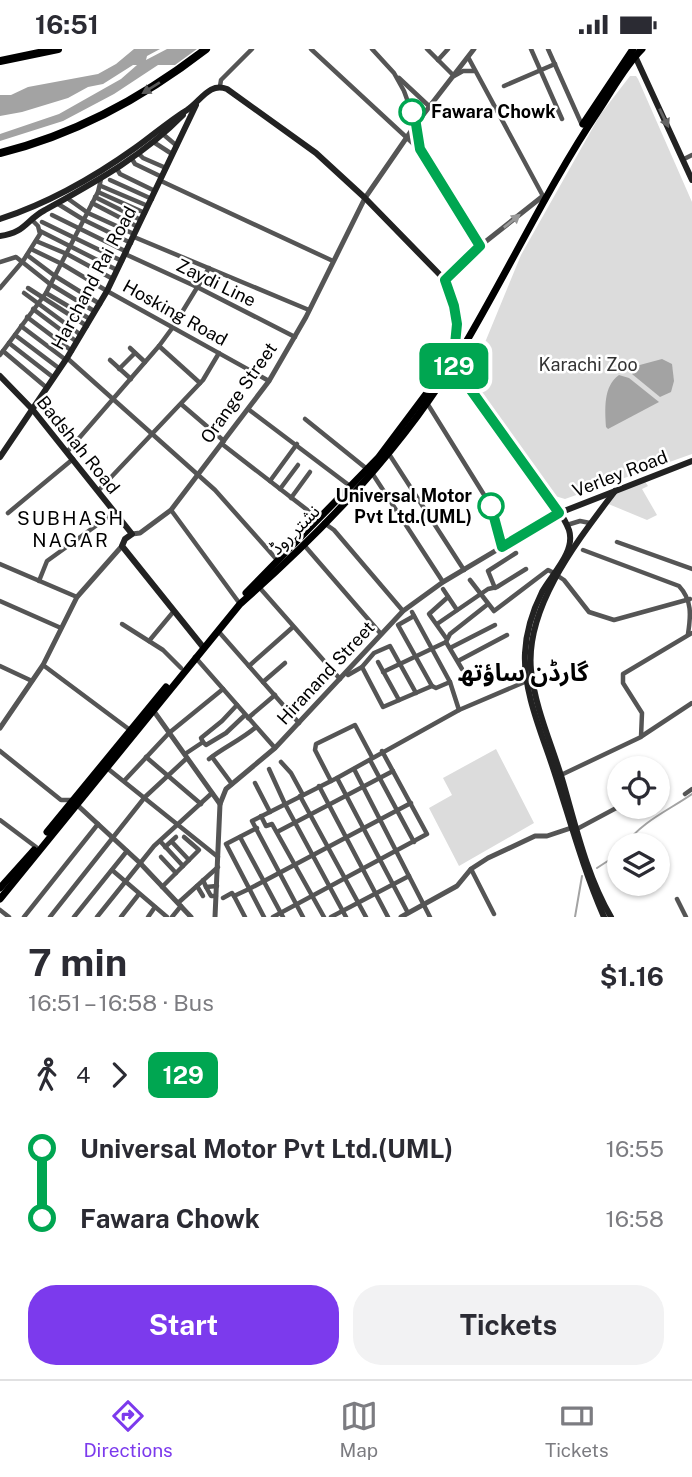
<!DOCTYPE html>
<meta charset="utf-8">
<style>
body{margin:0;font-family:"Public Sans","Noto Sans Arabic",sans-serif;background:#f2f2f3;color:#2b2b33;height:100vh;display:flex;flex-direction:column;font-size:26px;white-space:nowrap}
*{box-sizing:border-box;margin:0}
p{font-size:23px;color:#7c7c81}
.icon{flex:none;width:38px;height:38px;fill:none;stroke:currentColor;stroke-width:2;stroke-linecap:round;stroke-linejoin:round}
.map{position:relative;height:868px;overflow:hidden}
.side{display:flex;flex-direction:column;background:#fff;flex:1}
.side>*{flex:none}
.badge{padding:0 14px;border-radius:10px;font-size:24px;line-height:46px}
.controls{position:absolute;left:607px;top:707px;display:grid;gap:14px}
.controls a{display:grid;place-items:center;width:63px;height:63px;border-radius:50%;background:#fff;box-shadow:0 2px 5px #0004;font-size:35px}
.map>.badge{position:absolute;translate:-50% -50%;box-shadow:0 0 0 4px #fff}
.legs{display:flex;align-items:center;gap:10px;height:77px;padding:0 28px;font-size:23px}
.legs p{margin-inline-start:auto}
.overview{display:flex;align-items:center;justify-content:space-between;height:119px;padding:0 28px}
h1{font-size:38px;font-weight:700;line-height:52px}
.cta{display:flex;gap:14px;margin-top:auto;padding:14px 28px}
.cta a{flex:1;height:80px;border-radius:28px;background:#7c3aed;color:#fff;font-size:28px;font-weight:700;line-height:80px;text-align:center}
.cta a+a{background:#f2f2f3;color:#2b2b33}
ul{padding:0 28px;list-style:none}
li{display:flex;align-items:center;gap:24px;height:70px;font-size:26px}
li i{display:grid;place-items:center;width:10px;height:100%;margin:0 9px;background:currentColor}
li i::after{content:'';width:18px;height:18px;margin:-9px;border:5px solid;border-radius:50%;background:#fff}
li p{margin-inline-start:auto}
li:first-child i{background:linear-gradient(#0000 50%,currentColor 0)}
li:last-child i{background:linear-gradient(currentColor 50%,#0000 0)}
.status{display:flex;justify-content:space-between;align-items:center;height:49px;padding:0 35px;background:#fff;direction:ltr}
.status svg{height:19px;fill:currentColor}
.tab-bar{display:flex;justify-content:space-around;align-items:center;height:98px;border-top:2px solid #e1e1e2;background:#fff;font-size:19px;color:#7c7c81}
.tab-bar a{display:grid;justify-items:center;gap:4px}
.tab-bar .active{color:#7c3aed}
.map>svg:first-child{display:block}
.green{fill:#dcdcdc}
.water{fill:#a3a3a3}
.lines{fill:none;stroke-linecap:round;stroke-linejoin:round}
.stream{stroke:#a3a3a3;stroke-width:2}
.minor{stroke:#555;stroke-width:4.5}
.tertiary{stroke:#555;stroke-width:5}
.secondary{stroke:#222;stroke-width:6}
.primary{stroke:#000;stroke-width:7}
.motorway{stroke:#000;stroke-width:8}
.oneway{fill:#595959}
.oneway2{fill:#646464}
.oneway3{fill:#999}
.line-1-casing{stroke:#fff;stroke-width:16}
.line-1{stroke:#00a651;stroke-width:10}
.stop-1-dot{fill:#fff;stroke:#00a651;stroke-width:3.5}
.labels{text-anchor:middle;stroke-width:5;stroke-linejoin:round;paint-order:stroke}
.stop-label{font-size:18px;font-weight:bold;fill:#000;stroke:#fff;text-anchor:start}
.street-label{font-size:18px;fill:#000;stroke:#fff}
.park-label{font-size:18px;fill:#333;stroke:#fff}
.neighbourhood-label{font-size:19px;letter-spacing:2px;fill:#000;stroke:#fff}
.district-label{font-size:24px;font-weight:bold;fill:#000;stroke:#fff}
</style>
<div class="status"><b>16:51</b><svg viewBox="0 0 49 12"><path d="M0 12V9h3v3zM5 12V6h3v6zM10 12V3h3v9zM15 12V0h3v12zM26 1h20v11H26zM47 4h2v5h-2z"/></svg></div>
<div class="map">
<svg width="692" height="868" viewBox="0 0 692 868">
<rect width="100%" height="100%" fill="#fff"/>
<!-- green -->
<g class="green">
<polygon points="630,27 636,27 638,30 692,153 692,405 565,450 555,447 468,328 478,320 479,308 521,206 600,66"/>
<polygon points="644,431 648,437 642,440 657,466 647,471 606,454 615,442"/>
<polygon points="496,700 534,774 459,817 429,759 452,746 443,729"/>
</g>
<!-- water -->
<g class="water">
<polygon points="134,0 160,0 147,7 146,11 167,0 197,0 175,16 158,16 114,45 63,72 0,92 0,85 59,65 121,30 137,16 133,16 103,35 88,38 68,49 22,63 0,67 0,46 11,46 28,38 98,25 116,15"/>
<polygon points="662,310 672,315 674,332 671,343 660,348 632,325 636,317"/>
<path d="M619,326L629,329L659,353L608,380L606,378C605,361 603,337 619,326Z"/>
</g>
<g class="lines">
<!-- stream -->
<g class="stream">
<path d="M625,796C641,773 669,761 692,745"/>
<polyline points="597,819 620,804"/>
<polyline points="575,868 582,827"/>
</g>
<!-- minor -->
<g class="minor">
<polyline points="311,0 419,100"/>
<polyline points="372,0 394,24 404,42 416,75 420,100 480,197"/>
<polyline points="427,0 454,27 463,22 474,22"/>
<polyline points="531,0 562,70"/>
<polyline points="548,0 582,76"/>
<polyline points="468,8 543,147"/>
<polyline points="438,11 448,0"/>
<polyline points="399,29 430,58"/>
<polyline points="220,37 221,31 252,0"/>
<polyline points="504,37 555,15"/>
<polyline points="164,86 177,97"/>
<polyline points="155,94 172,105"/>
<polyline points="139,105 143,109 166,119"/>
<polyline points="132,110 135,115 162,128"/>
<polyline points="684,110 692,106"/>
<polyline points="117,120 120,125 155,142"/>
<polyline points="110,131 152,150"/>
<polyline points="161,132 333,212"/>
<polyline points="101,137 148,157"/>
<polyline points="98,143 145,164"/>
<polyline points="95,148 141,171"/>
<polyline points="67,149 88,164 134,185"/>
<polyline points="92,154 138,178"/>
<polyline points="58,155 84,171 131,194"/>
<polyline points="52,166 127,203"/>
<polyline points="42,173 122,212"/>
<polyline points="40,182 117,221"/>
<polyline points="134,188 309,261"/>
<polyline points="36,192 67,205 113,230"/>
<polyline points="31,200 62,215 107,242 269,332"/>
<polyline points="125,205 197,238 295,288"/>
<polyline points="27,206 55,227 100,255"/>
<polyline points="0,213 16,208 50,235 94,262"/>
<polyline points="0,239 23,212 40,185 38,177 32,171"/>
<polyline points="28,239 87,277"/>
<polyline points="24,244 81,286"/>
<polyline points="46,244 90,270"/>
<polyline points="33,260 77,293"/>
<polyline points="27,268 72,302"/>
<polyline points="21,277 66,311"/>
<polyline points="15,286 60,320"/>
<polyline points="9,294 54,329"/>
<polyline points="159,297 200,334"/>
<polyline points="130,299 145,313"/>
<polyline points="3,302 47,339"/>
<polyline points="0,306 46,244 98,143 101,130"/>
<polyline points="67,309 215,441 278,512"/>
<polyline points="110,311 131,330"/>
<polyline points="119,320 135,304"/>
<polyline points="427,354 491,457 502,498"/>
<polyline points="181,355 224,392"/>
<polyline points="248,360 350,437"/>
<polyline points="305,370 367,420"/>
<polyline points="222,395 319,470"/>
<polyline points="67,403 159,297 173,278 209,219"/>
<polyline points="389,405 464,521"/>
<polyline points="372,424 443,533"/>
<polyline points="270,432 297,395"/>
<polyline points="280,440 298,416"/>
<polyline points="98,442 203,331 219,304"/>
<polyline points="291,449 310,423"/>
<polyline points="171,461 240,555"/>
<polyline points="8,464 73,410"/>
<polyline points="324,474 334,481 403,562"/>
<polyline points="567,476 580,472 590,474"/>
<polyline points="617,493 692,520"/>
<polyline points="304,496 381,585"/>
<path d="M583,501L679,537C692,551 691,566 688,585"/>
<polyline points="0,515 77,548"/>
<polyline points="558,527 564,531 589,563 614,571 690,550"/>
<polyline points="470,531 494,562 548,521 554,524"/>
<polyline points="39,532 47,512 115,463"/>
<polyline points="259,538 340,630"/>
<polyline points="495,539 488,522 516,504"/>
<polyline points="443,540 457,561"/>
<polyline points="0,552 61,579"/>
<polyline points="412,563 450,633 459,661"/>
<polyline points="414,567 398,576 432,637"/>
<polyline points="122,575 163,601 181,619"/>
<polyline points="437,575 488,540 497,538 526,520"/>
<polyline points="219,583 299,674"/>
<polyline points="446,589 429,565 448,548"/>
<polyline points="149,592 174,562"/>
<polyline points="446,593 450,585 488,555"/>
<polyline points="450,599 495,576"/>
<polyline points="195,608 275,699"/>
<polyline points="458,612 507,586"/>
<polyline points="378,613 399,651"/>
<polyline points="43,616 130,681"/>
<polyline points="0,617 32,632"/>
<polyline points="249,617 293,578"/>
<polyline points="362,618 383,658 432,637 436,639 450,633"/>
<polyline points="383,623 446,593 462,620"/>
<polyline points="348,626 362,618 374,604 390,597 416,644"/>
<polyline points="263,633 285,614"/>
<polyline points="248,669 275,646"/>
<polyline points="642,687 692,654"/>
<polyline points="203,693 206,696 226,684 245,666"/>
<polyline points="0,702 61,751 72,751"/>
<polyline points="185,705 203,693 201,689 222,672 237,656"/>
<polyline points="146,708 201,755"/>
<polyline points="212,708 232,735"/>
<path d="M209,710C224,698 241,691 256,678"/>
<polyline points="370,711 414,793"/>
<polyline points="281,713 291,724 303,746"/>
<polyline points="107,719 218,808"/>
<polyline points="269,720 285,755"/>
<polyline points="354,720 430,868"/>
<polyline points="561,726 641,688 642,664 623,634 623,625 692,584"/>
<polyline points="337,729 408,864"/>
<polyline points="124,732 169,684 223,640"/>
<polyline points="331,732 315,701 316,695 355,676 372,708"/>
<polyline points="255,734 270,763"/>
<polyline points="319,737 388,868"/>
<polyline points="685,745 692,740"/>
<polyline points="300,747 366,868"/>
<polyline points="285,755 346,868"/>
<polyline points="261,767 266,777 272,775 324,868"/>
<polyline points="0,771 36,798"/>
<polyline points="257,779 226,795 264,868"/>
<polyline points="577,780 620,757"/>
<polyline points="277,783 393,722"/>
<polyline points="240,788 283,868"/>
<polyline points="160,792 183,817"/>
<polyline points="172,793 189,811"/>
<polyline points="165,798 176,788"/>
<polyline points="161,808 176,824"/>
<polyline points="471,820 494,865"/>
<polyline points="112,821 167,868"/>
<polyline points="203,831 206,838 217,837"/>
<polyline points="197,837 203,847"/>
<polyline points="162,838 199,801 184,788"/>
<polyline points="206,838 211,847 216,847"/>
<polyline points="234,847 245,868"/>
<polyline points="223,849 232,844 234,847 249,840 411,754"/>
<polyline points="677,850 686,868"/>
<polyline points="178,854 218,818"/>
<polyline points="0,861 9,868"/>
<polyline points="24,868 98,775"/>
<polyline points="50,868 145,748 187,709"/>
<polyline points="74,868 127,802"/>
<polyline points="97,868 154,797 212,744"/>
<polyline points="121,868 139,845"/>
<polyline points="148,868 155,858"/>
<polyline points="172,868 181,857"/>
<polyline points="273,868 427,785 382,702"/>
<polyline points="303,868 252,772 337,729 459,661 527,632"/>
<polyline points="331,868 409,827"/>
</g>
<!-- tertiary -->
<g class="tertiary">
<polyline points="445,231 480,197 543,147"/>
<polyline points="132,485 140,484 171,461 269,332 306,268 365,149 416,75 474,0"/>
<polyline points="153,661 220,755"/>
<polyline points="0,679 43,616 77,548 122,497"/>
<polyline points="74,753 140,814 191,868"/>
<polyline points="215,868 220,755 226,740 275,699 403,562 443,533 559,464"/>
<polyline points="401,868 457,837 471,820 488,809 535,787 547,787 571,779"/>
</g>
<!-- secondary -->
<g class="secondary">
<polyline points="635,7 692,131"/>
<path d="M0,170C49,154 93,129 135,99C152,87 169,72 187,61C201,52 209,33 227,40L316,104L365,149L445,231L454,257L457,275L453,316C481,352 507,391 534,428C545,444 562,462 569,481C576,503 551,526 542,543C533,561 526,583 525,604C523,643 542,685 554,722C570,771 583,820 604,868"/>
<path d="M0,187C25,184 26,171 45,161C95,133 143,107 183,66V64"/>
<polyline points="0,327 33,361 132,485 125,490 122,497 203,598"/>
<polyline points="0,408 67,309 107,242 196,56"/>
<polyline points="559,464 692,412"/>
<path d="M611,868C587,827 576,778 563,733C552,696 535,659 531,621C525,557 579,490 615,442"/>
</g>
<!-- primary -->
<g class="primary">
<polyline points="583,75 633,0"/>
<polyline points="246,544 378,409 432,337"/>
<polyline points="47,783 166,638"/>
<polyline points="0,839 34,801"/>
<path d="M0,850L240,555C324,481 405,397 462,300C509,221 548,137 599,61C613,40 625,17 642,0"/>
</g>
<!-- motorway -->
<g class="motorway">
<polyline points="0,12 58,0"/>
<path d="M0,104C77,85 144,48 206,0"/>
</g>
</g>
<!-- one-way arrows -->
<defs><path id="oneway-solid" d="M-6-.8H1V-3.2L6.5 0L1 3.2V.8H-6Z" transform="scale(1.75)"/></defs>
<use class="oneway" href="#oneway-solid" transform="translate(151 39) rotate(148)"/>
<use class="oneway2" href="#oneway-solid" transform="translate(664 69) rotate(64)"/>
<use class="oneway3" href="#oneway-solid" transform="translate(512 172) rotate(-39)"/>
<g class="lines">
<!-- line-1 casing -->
<g class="line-1-casing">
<polyline id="line-1" points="412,63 416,75 420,100 480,197 445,231 454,257 457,275 453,316 559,464 502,498 491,457"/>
</g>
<!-- line-1 -->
<use href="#line-1" class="line-1"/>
</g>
<!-- markers -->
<g class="stop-1-dot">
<circle cx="412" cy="63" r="12"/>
<circle cx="491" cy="457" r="12"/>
</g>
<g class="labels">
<!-- stop labels -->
<g class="stop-label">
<text x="431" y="69">Fawara Chowk</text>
<text x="472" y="453" text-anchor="end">Universal Motor<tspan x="472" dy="21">Pvt Ltd.(UML)</tspan></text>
</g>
<!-- street labels -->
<g class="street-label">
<text transform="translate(94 229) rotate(-62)" y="6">Harchand Rai Road</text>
<text transform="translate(216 234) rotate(26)" y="6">Zaydi Line</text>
<text transform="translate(175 264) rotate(29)" y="6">Hosking Road</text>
<text transform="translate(239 344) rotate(-55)" y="6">Orange Street</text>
<text transform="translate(78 396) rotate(51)" y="6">Badshah Road</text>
<text transform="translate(620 425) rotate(-21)" y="6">Verley Road</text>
<text transform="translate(295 481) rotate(-45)" y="6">نشتر روڈ</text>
<text transform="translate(326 624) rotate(-47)" y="6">Hiranand Street</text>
</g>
<!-- park labels -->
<g class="park-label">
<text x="588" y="322">Karachi Zoo</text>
</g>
<!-- neighbourhood labels -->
<g class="neighbourhood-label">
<text x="71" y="476">SUBHASH<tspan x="71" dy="22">NAGAR</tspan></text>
</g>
<!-- district labels -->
<g class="district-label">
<text x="523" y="632">گارڈن ساؤتھ</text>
</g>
</g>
</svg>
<div class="controls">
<a><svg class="icon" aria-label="locate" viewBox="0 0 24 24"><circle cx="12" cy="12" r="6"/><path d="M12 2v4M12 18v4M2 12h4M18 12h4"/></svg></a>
<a><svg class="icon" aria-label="layers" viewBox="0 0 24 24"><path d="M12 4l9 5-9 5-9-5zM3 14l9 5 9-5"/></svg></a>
</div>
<b class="badge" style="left:454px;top:317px;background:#00a651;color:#fff">129</b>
</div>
<section class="side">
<div class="overview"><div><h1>7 min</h1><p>16:51 – 16:58 · Bus</p></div><b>$1.16</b></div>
<div class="legs"><svg class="icon" aria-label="walk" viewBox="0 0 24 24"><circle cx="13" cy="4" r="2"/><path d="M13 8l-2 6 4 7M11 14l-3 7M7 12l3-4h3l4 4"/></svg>4<svg class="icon" aria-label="forward" viewBox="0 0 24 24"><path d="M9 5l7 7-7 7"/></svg><b class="badge" style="background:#00a651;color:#fff">129</b></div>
<ul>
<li><i style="color:#00a651"></i><b>Universal Motor Pvt Ltd.(UML)</b><p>16:55</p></li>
<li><i style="color:#00a651"></i><b>Fawara Chowk</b><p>16:58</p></li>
</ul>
<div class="cta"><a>Start</a><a>Tickets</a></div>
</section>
<nav class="tab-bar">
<a class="active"><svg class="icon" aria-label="directions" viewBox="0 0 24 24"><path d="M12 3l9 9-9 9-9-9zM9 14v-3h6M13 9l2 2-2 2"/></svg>Directions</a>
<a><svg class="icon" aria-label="map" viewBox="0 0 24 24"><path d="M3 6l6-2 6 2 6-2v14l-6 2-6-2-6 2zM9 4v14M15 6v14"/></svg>Map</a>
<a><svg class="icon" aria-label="tickets" viewBox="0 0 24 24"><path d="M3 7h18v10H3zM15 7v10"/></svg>Tickets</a>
</nav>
